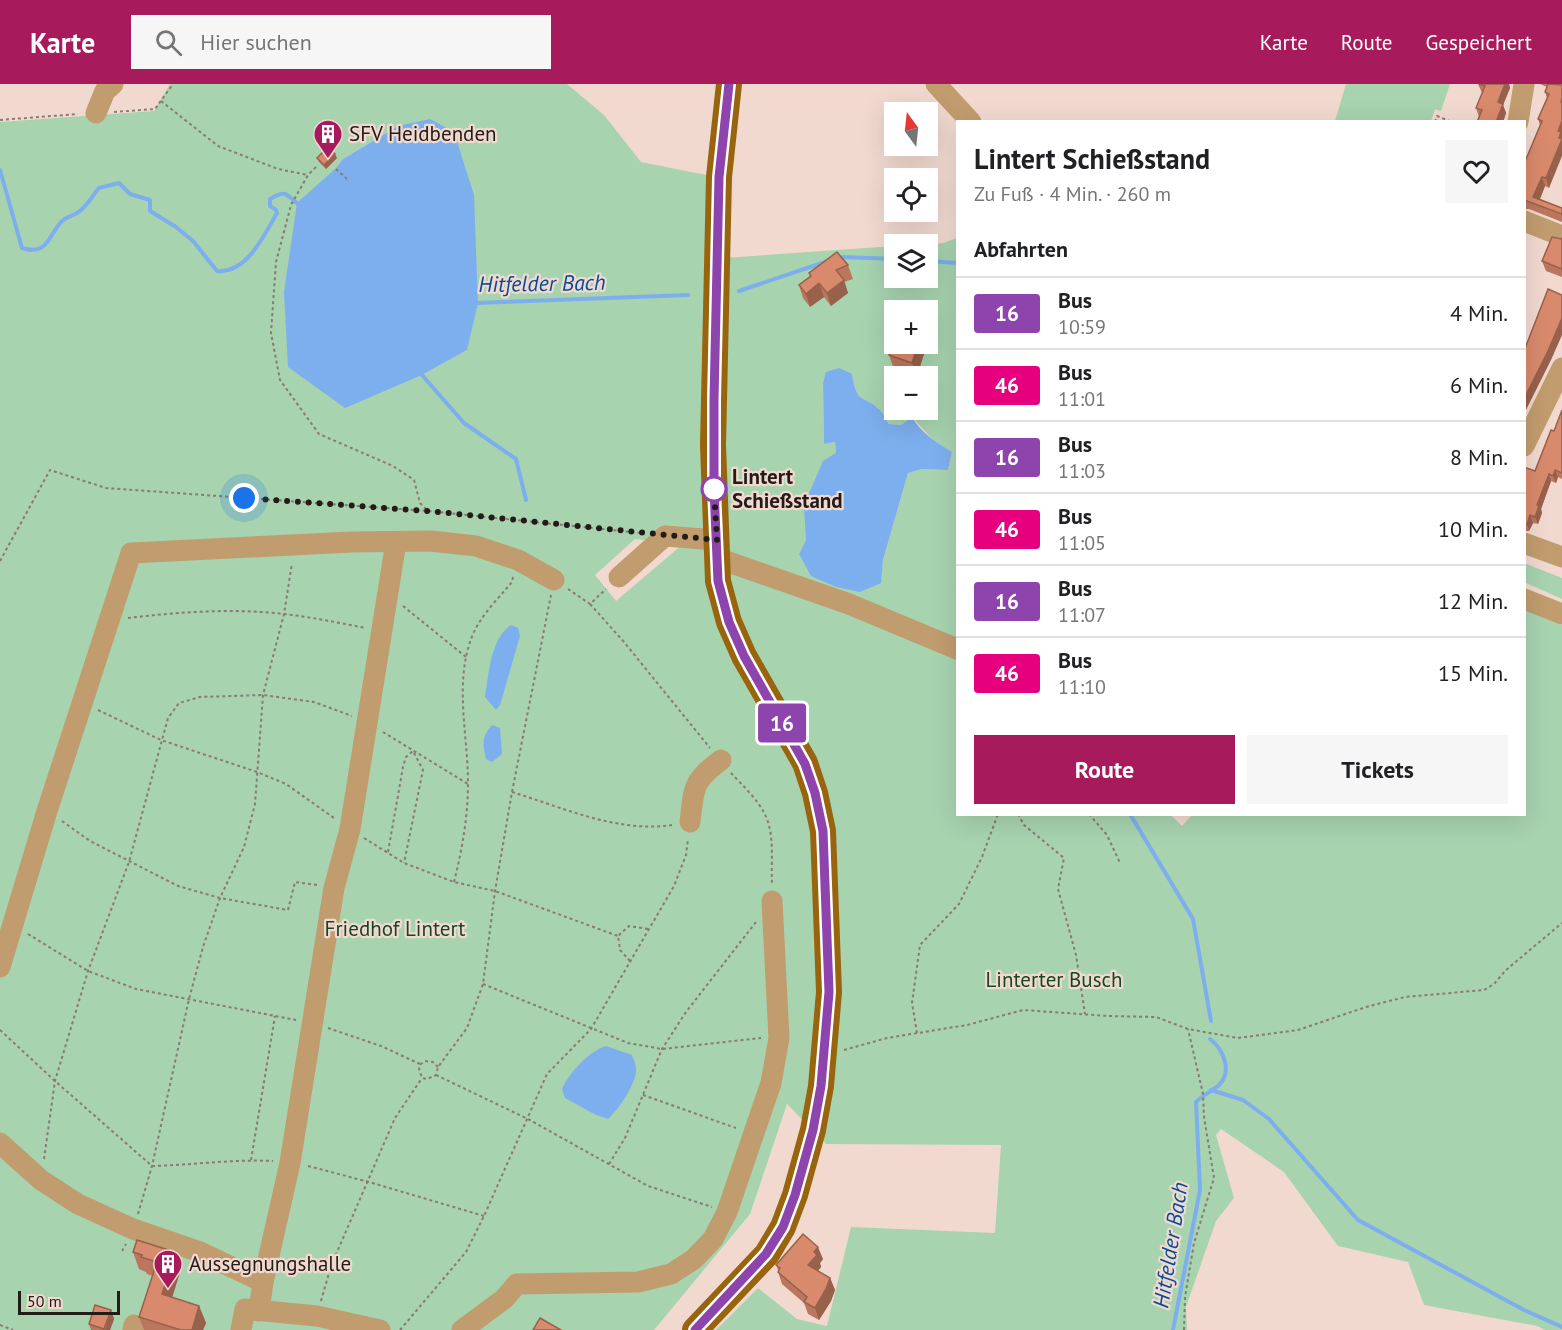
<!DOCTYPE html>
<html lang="de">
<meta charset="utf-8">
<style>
body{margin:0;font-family:"PT Sans",sans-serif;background:#f6f6f6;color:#202124;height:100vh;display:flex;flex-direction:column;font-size:22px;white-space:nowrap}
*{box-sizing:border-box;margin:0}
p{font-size:20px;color:#757577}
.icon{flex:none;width:33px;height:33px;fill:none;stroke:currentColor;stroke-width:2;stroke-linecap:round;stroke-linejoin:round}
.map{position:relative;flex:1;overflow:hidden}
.panel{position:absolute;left:956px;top:36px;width:570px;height:696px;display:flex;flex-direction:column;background:#fff;border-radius:0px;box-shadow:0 6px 24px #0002}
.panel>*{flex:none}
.badge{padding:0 12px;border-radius:4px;font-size:21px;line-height:39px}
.needle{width:39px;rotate:345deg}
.buttons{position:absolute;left:884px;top:18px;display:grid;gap:12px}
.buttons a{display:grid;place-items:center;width:54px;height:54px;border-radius:0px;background:#fff;box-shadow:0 6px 24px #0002;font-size:30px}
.scale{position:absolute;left:18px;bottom:15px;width:102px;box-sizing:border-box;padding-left:6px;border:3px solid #231b18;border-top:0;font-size:16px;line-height:21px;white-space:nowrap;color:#231b18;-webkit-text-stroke:4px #f1d9d0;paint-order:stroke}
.you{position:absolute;width:30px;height:30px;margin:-15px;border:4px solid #fff;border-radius:50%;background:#1a73e8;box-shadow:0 0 0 9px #1a73e833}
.map>.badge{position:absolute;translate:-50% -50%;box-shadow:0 0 0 3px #fff}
h2{padding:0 18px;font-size:22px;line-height:54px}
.round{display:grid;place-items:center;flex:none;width:63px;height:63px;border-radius:0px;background:#f6f6f6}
.headline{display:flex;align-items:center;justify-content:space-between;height:102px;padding:0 18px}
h1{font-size:28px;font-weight:800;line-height:45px}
.cta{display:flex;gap:12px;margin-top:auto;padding:12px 18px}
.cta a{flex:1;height:69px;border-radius:0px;background:#a71a5c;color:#fff;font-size:24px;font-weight:800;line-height:69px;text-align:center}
.cta a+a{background:#f6f6f6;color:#202124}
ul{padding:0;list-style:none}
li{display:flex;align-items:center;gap:18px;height:72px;padding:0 18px;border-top:2px solid #e0e0e0}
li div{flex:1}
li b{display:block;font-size:22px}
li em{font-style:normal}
li .badge{min-width:66px;font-weight:700;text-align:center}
header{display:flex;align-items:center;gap:36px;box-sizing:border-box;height:84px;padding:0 30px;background:#a71a5c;color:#fff}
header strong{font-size:28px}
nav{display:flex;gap:33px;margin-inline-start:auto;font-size:21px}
.search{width:420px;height:54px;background:#f6f6f6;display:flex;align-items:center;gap:15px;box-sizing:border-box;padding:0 21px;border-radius:0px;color:#757577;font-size:22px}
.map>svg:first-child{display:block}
.green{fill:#a7d3af;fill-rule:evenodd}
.water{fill:#7dafee}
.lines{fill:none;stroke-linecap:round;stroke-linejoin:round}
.stream{stroke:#7dafee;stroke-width:4}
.path{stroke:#8a7a74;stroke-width:2;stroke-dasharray:3 3;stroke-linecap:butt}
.minor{stroke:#c19c6f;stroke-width:21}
.major{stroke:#99640e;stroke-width:26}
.wall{fill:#bb775d}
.shaded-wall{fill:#98614c}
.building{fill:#d98a6c;stroke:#98614c;stroke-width:1.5}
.line-casing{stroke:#fff;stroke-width:14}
.line{stroke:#8e44ad;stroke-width:9}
.walk{stroke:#231b18;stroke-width:6;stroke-dasharray:0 10.8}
.stop-dot{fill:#fff;stroke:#8e44ad;stroke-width:3}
.labels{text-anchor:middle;stroke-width:4.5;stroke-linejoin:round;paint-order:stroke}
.poi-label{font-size:21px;fill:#231b18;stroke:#f1d9d0;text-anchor:start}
.stop-label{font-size:21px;font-weight:bold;fill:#231b18;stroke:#f1d9d0;text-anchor:start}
.park-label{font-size:21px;fill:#134723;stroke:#f1d9d0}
.water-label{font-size:22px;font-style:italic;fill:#044d96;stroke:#f1d9d0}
</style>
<header>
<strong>Karte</strong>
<div class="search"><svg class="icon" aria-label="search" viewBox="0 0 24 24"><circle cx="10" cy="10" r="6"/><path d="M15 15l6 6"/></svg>Hier suchen</div>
<nav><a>Karte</a><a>Route</a><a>Gespeichert</a></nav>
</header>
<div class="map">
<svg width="1562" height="1246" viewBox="0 0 1562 1246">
<rect width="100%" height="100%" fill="#f1d9d0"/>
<!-- green -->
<g class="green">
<path d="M170,0H567L604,31L641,78L726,95L724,174L894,162V194H927V160H922L943,159L957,154V730L1171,731L1182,742L1193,730H1524V526L1562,541V1246H1545L1537,1242L1424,1221L1408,1178L1338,1162L1284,1088L1221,1045L1216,1051L1234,1114L1216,1137L1186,1223L1187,1246H716L758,1204L797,1235L827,1242L851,1143L995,1149L1001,1061L826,1060L787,1020L750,1130L654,1246H0V38L154,27ZM398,42L467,266L422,291L345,323L335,85L343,75ZM894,226H927V260H894ZM852,290C857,322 864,310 881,327C884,330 886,336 889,340L901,341L912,333L936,359L952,368L948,386L922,385L908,389L883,476L880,499L799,470L806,456L836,369L835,358L824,360L823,299ZM894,292H927V326H894ZM635,455L683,460L616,517L595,491Z"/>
<polygon points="1346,0 1450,0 1441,27 1435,25 1431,37 1335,37"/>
<polygon points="1524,479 1562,494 1562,515 1524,498"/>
</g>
<!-- water -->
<g class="water">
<polygon points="430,35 454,48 474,111 478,219 467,266 422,291 345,324 288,283 284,208 297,119 335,85 343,75 398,42"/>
<path d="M839,284L852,290C857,322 864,310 881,327C884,330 886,336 889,340L901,341L912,333C920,348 937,359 952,368L948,386L922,385L908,389L883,476L881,499L860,508L836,503L811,492L799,470L806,456L804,421L823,377L836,369L835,358L824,360L823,299L826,288Z"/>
<path d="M511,541L518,544L520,552L500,621L496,626L485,613C489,590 490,555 511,541Z"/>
<path d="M492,641L500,644L502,670L492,678L486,675C483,660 481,654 492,641Z"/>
<path d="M606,962L632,971C634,977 637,983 636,989C633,1004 619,1025 608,1035L596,1031L565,1014L562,1005C570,988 588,968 606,962Z"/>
</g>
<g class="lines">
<!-- stream -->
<g class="stream">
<path d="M0,86L22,164C47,172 48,153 61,138C66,133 72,132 77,129C87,123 92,112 99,104L119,99L130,110L150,116V127L176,143L193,157L217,187C247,190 264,151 277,129L276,126L270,122V115C286,106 285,109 299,121"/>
<polyline points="838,174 843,173 894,175"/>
<polyline points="927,177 957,179"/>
<polyline points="739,207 828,177"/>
<polyline points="476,219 688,211"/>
<polyline points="421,287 422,291 464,339 516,375 526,416"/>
<polyline points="1130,730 1193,835 1211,937"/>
<polyline points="1211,1006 1243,1016 1269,1035 1358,1136 1524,1226 1562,1243"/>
<path d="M1173,1246L1200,1106L1196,1018C1203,1011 1212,1007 1219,1001C1233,987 1223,965 1210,955"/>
</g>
<!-- path -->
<g class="path">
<polyline points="161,17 218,62 278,85 308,91"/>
<polyline points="114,28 155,25 173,0"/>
<polyline points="0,36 78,30"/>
<polyline points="1435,38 1437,32 1452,38"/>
<polyline points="316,83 308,91 291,121 276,178 271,249 280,296 319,350 393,382 414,396 420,419 428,427"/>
<polyline points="336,85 347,95"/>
<polyline points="0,477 50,386 106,404 428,427 641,449"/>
<polyline points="568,505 590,520 606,505"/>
<polyline points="590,520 624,558 710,664"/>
<polyline points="403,522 466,573"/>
<path d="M128,534C179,528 233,524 284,530C312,533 339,539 366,544"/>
<polyline points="98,626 161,656 257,688 286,700 334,734"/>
<polyline points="383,648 468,700"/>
<path d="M731,689C744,703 762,719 768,738C774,757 771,779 772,799"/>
<path d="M512,708C564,724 618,749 672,741"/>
<polyline points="1018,730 1024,741 1064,774 1058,805 1076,871 1085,930"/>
<polyline points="1089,730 1107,751 1120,779"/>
<polyline points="62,737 90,757 178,802 220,814 288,826 295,798 317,801"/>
<polyline points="364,754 404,779 454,798 495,807 618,852"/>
<polyline points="388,768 403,683 406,673 413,667 423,686 404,779"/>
<path d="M454,798C462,766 468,733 468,699C468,653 455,603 470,558C477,535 497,516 512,498L513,493"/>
<polyline points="28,850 88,887 136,905 296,936"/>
<polyline points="630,877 620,866 618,852 629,842 648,845"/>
<polyline points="483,900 628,959 662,965 761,954"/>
<polyline points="328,944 381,962 420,980"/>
<path d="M0,946L55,997L152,1082C193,1081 233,1075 273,1077"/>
<polyline points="917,949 912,919 920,861 959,820 982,773 998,730"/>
<polyline points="844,966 887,954 967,941 1023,926 1108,932 1156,933 1188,945 1238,954 1298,946 1366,923 1405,913 1484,906 1494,900 1506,886 1562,839"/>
<polyline points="438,983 433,978 425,977 421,980 419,985 422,994 427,995 436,991 438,983 467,944 483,900 495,807 512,708 551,511"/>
<polyline points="436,991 528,1035 648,1102 712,1123"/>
<polyline points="643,1011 736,1044"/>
<polyline points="44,1075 55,997 88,887 129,778 168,634 179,619 200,613 263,611 314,618 352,632"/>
<polyline points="251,1076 275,932"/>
<polyline points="609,1080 625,1054 662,965 686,928 756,838"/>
<polyline points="308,1082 369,1098 484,1132"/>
<polyline points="138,1130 152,1082 189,915 203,863 220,814 244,763 255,720 263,611 284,530 292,479"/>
<polyline points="122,1167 126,1160"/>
<polyline points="321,1217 331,1182 395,1034 422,994"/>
<polyline points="0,1241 13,1246"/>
<polyline points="400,1246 466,1168 484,1132 547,990 591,945 674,802 686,771 688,755"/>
<polyline points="1184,1246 1185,1213 1194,1159 1214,1094 1204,1033 1203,1010 1188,945"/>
</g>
<!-- minor -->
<g class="minor">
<polyline points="936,0 971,38"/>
<polyline points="96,29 105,7 113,0"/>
<polyline points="1518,38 1524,0"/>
<polyline points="1524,137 1562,152"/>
<polyline points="1524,362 1562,284"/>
<polyline points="1524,459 1562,473"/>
<polyline points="717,474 849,520 957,565"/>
<polyline points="619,493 665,452 716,456"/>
<polyline points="1524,515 1562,530"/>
<path d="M690,738C694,704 692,697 721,676"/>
<polyline points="0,883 47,727 131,469 352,458 431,457 476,462 518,476 554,496"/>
<polyline points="0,1059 41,1096 78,1120 133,1145 200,1168 263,1198 259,1227"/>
<polyline points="263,1198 290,1079 334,804 350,745 396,458"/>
<polyline points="133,1246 134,1241"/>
<polyline points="241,1246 245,1225 317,1232 380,1246"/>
<polyline points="462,1246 504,1215 517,1200 638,1198 671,1190 694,1175 713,1155 727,1128 771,999 779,954 772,817"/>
</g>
<!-- major -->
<polyline class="major" points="695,1246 767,1170 783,1143 795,1111 813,1046 821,1002 829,908 823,747 815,709 805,679 744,572 729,538 718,497 713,361 719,93 729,0"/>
</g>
<!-- wall -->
<g class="wall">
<polygon points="1478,0 1509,0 1510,4 1503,21 1506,29 1503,38 1477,38 1479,33 1476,24 1482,9"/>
<polygon points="1540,0 1562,0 1549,104 1545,102 1540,115 1562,124 1562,138 1529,125 1524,125 1524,80 1540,41 1538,35 1547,14 1545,8 1547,3"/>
<polygon points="317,74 337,74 326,85 319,78"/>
<polygon points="1562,154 1562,193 1546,187 1542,177"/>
<polygon points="848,181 853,195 844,198 848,209 831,222 824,213 810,223 803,214 799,201 810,192 809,189"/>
<polygon points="927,243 930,251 917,292 894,285 889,271 927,260"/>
<polygon points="1562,326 1562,395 1558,393 1556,399 1551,397 1541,425 1542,429 1538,440 1533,439 1529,447 1524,447 1524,383 1535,387 1554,347"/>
<polygon points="133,1168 175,1168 181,1185 172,1213 199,1222 206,1239 203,1246 144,1246 139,1233 153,1192 147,1190 146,1188 139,1185"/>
<polygon points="823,1175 820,1179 821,1183 818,1187 830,1194 835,1206 831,1217 819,1236 808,1230 804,1219 782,1200 778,1188 778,1186 776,1181"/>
<polygon points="111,1226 114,1235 110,1246 91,1246 89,1240"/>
</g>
<!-- shaded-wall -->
<g class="shaded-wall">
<polygon points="1505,0 1509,0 1510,4 1503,21 1506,29 1503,38 1496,38 1498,18"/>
<polygon points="1562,37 1562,72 1549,104 1546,94 1558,47"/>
<polygon points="335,70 337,74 326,85 324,81"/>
<polygon points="1542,93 1545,102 1538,120 1533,113"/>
<polygon points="844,196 848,209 831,222 827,209"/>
<polygon points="819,199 824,213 810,223 806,210"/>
<polygon points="1562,234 1562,251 1551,276 1524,330 1524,315"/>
<polygon points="927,243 930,251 917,292 912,279 918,260 927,260"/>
<polygon points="1555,386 1558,393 1556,399 1553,392"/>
<polygon points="1549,390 1551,397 1541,425 1542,429 1538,440 1535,433 1537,421"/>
<polygon points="1530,431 1533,439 1529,447 1527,440"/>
<polygon points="818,1163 823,1175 820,1179 821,1183 812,1193 808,1181 814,1168"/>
<polygon points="175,1168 181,1185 168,1227 162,1210"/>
<polygon points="830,1194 835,1206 831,1217 819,1236 815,1224"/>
<polygon points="199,1222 206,1239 203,1246 192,1246"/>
<polygon points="111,1226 114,1235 110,1246 105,1246"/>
</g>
<!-- building -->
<g class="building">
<polygon points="1479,0 1505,0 1498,18 1503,20 1496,38 1477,38 1482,26 1476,24 1485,2"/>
<polygon points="1548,0 1562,1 1562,14 1561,18 1562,18 1562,37 1558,47 1561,48 1559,54 1562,55 1546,94 1542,93 1533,113 1562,124 1562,130 1524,116 1524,80 1542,37 1538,35 1549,10 1545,8"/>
<polygon points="328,63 335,70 324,81 317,74"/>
<polygon points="1552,153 1561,155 1562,154 1562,185 1542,177"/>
<polygon points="837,168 848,181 836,186 844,196 827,209 819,199 806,210 799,201 811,192 809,189"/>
<polygon points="1548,205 1562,211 1562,234 1548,267 1524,315 1524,267"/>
<polygon points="894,256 894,260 918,260 912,279 889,271"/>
<polygon points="1562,326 1562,389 1555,386 1553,392 1549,390 1537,421 1539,422 1535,433 1530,431 1527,440 1524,440 1524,383 1535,387 1551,346 1554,347"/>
<polygon points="803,1150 818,1163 814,1168 817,1171 808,1181 830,1194 826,1205 815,1224 804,1218 807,1213 778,1188 780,1184 776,1181"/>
<polygon points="137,1156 175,1168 162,1210 199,1222 192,1246 181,1246 139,1233 157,1178 141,1173 142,1171 133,1168"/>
<polygon points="95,1221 111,1226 104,1245 89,1240"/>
<polygon points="540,1234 561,1246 533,1246"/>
</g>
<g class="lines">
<!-- line casing -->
<g class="line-casing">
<polyline id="line" points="695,1246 766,1170 783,1143 795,1111 813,1046 821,1002 829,908 823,747 815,709 805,680 744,572 729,538 718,497 714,405 714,316 719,93 729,0"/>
</g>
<!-- line -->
<use href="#line" class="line"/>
<!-- walk -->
<polyline class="walk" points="244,414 428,427 717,456 714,405"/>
</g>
<!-- icons -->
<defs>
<g id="building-pin" transform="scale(1.5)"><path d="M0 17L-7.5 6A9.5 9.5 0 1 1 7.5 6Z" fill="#a71a5c" stroke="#f1d9d0"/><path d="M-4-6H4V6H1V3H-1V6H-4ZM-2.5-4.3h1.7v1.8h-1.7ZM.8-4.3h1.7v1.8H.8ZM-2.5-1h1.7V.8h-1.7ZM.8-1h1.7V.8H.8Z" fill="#fff"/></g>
</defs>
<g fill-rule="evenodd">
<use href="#building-pin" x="328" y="50"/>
<use href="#building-pin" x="168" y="1180"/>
</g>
<!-- markers -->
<circle class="stop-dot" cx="714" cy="405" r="12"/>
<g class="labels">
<!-- poi labels -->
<g class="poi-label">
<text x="349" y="57">SFV Heidbenden</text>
<text x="189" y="1187">Aussegnungshalle</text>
</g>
<!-- stop labels -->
<g class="stop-label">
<text x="732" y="400">Lintert<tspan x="732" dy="24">Schießstand</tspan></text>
</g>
<!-- park labels -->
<g class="park-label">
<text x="395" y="852">Friedhof Lintert</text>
<text x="1054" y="903">Linterter Busch</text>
</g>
<!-- water labels -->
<g class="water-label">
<text transform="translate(542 199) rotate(-1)" y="8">Hitfelder Bach</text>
<text transform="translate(1170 1161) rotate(-81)" y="8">Hitfelder Bach</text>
</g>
</g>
</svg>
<div class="buttons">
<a><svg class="needle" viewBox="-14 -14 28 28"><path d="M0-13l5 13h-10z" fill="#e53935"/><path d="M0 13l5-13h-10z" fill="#757577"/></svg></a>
<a><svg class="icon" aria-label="locate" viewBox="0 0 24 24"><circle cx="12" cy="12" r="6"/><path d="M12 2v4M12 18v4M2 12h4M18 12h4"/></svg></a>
<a><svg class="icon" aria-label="layers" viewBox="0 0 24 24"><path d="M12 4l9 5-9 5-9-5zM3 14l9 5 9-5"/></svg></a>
<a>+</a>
<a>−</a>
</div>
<div class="scale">50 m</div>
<div class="you" style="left:244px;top:414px"></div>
<b class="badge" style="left:782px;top:639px;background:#8e44ad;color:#fff">16</b>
<section class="panel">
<div class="headline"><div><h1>Lintert Schießstand</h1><p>Zu Fuß · 4 Min. · 260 m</p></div><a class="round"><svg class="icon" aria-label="heart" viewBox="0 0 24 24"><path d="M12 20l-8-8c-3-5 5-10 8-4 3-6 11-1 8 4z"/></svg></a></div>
<h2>Abfahrten</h2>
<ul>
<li><span class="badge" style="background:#8e44ad;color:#fff">16</span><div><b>Bus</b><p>10:59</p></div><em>4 Min.</em></li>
<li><span class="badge" style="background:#e6007e;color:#fff">46</span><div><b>Bus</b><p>11:01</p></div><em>6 Min.</em></li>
<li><span class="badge" style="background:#8e44ad;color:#fff">16</span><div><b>Bus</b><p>11:03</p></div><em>8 Min.</em></li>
<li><span class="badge" style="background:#e6007e;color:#fff">46</span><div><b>Bus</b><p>11:05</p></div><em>10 Min.</em></li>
<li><span class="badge" style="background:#8e44ad;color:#fff">16</span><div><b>Bus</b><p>11:07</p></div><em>12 Min.</em></li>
<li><span class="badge" style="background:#e6007e;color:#fff">46</span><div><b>Bus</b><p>11:10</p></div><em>15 Min.</em></li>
</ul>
<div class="cta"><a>Route</a><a>Tickets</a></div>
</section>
</div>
